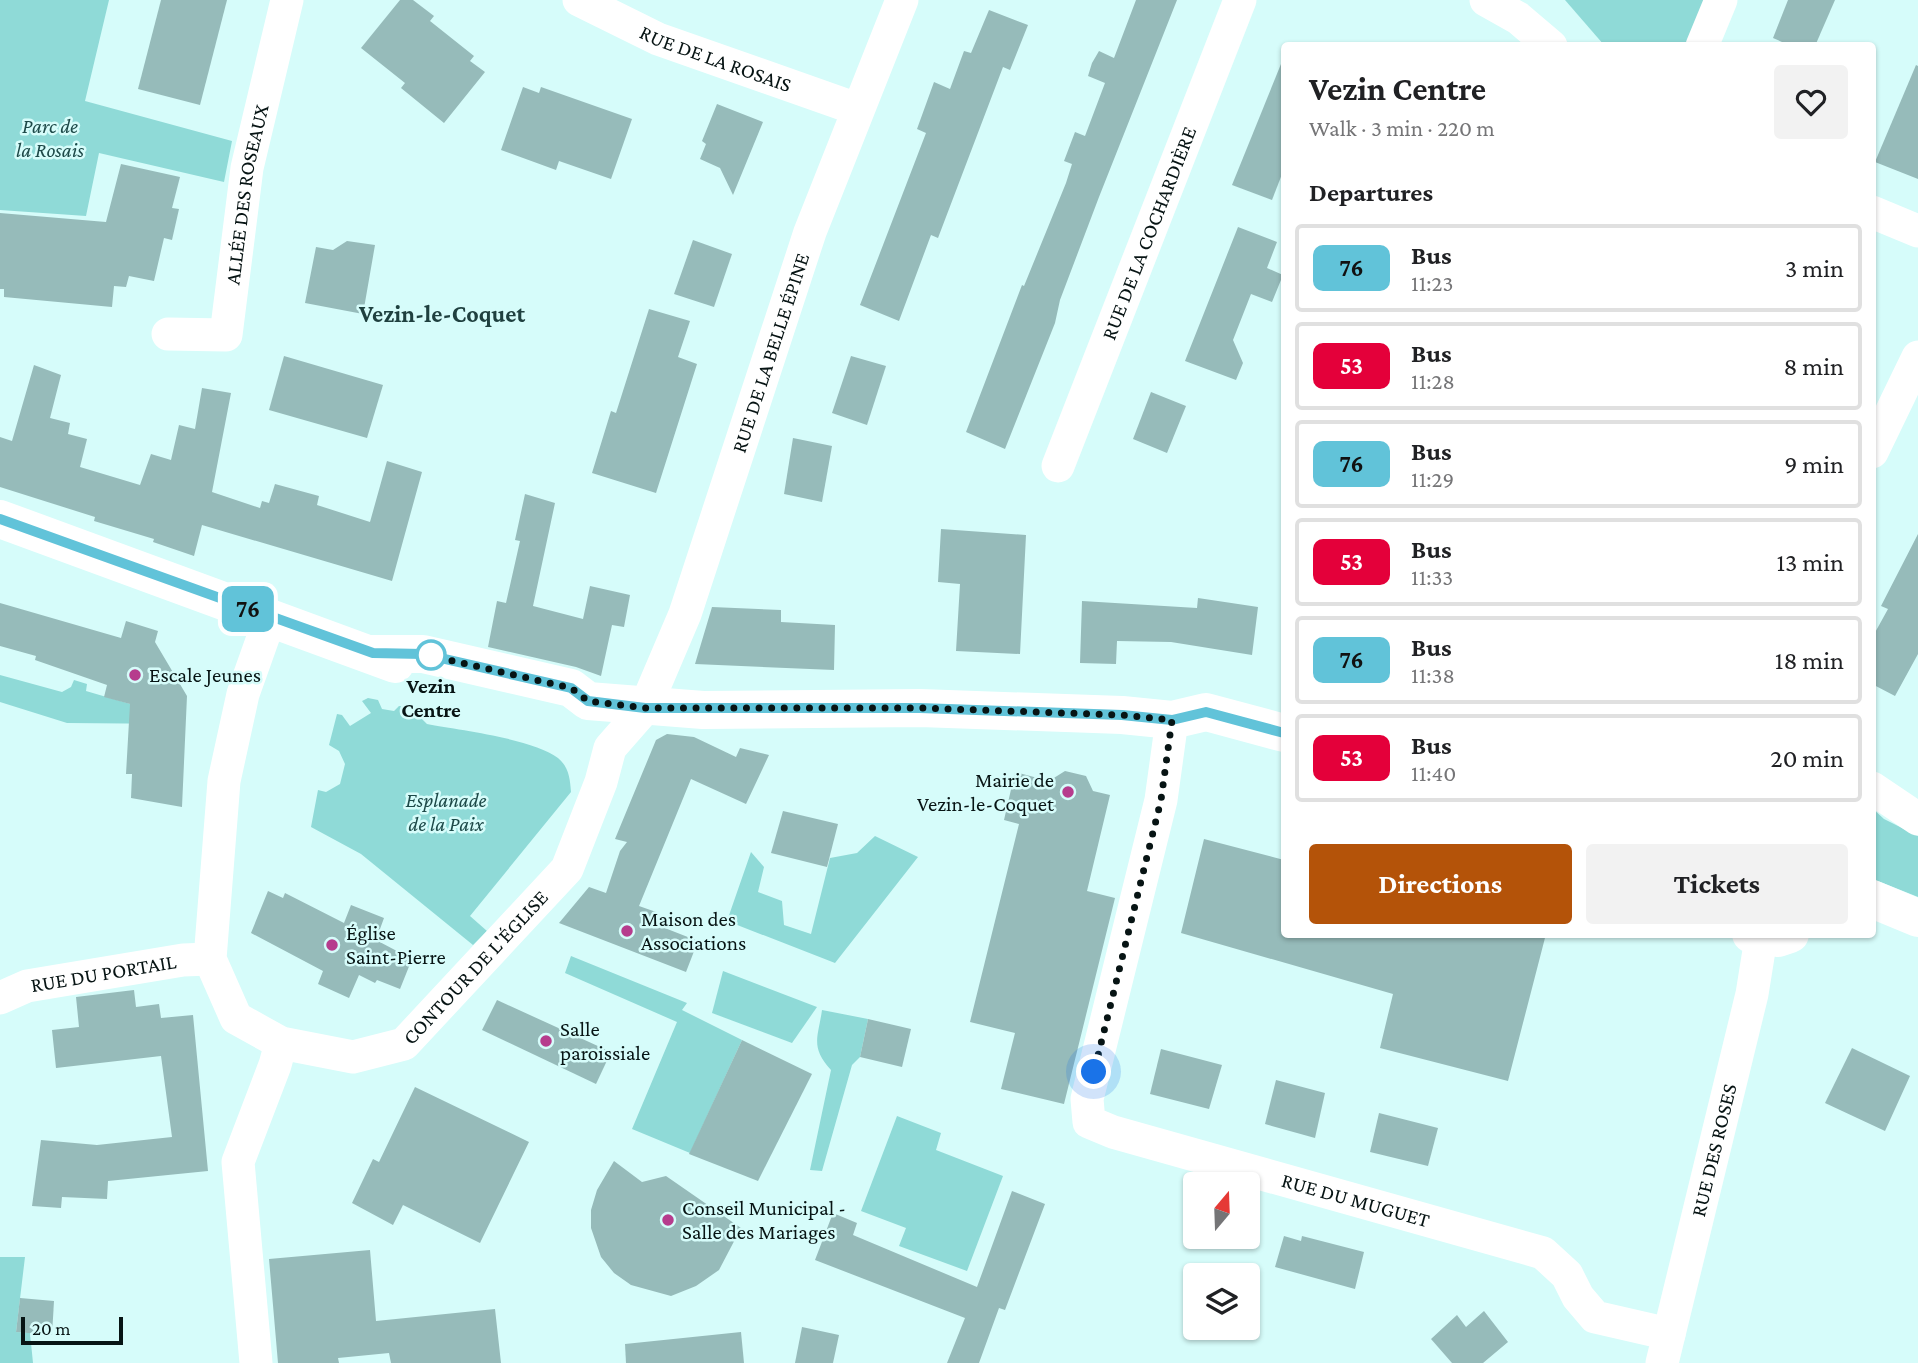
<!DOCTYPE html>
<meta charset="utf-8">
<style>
body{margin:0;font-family:"Crimson Pro",serif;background:#f2f2f2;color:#202124;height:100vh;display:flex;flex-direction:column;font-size:26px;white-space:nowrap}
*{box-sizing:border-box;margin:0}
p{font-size:23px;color:#757577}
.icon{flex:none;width:38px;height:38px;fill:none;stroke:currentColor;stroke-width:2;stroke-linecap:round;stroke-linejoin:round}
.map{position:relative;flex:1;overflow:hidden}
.drawer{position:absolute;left:1281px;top:42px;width:595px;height:896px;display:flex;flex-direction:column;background:#fff;border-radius:7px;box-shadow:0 2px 5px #0004}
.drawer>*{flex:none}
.badge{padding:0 14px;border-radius:10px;font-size:24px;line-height:46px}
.needle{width:46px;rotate:19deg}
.tools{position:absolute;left:1183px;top:1172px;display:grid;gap:14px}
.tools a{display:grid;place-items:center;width:77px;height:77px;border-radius:7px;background:#fff;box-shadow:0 2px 5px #0004;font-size:35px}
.scale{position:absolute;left:21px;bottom:18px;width:102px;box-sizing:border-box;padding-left:7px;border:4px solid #071414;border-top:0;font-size:19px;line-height:24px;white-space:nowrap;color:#071414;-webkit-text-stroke:5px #d6fcfa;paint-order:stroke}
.you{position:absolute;width:35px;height:35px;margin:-18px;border:5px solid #fff;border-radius:50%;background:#1a73e8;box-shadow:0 0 0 10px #1a73e833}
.map>.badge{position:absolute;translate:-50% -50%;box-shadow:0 0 0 4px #fff}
h2{padding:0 28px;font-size:26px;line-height:63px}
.round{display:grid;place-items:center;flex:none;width:74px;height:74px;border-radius:7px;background:#f2f2f2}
.summary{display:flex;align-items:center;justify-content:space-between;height:119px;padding:0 28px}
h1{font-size:33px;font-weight:700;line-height:52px}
.button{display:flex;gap:14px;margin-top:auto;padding:14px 28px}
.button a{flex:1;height:80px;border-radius:7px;background:#b45309;color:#fff;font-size:28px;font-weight:700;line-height:80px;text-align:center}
.button a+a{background:#f2f2f2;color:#202124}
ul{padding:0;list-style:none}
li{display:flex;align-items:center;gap:21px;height:88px;margin:0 14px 10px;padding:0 14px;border:4px solid #e0e0e0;border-radius:7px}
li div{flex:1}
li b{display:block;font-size:26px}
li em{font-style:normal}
li .badge{min-width:77px;font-weight:700;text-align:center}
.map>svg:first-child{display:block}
.green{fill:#8fdad7}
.building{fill:#96bbba}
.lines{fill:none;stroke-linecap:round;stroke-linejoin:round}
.minor{stroke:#fff;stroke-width:33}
.major{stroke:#fff;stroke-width:38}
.line-casing{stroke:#fff;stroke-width:16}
.line{stroke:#61c3d9;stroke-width:10}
.walk{stroke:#071414;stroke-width:7;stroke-dasharray:0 12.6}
.stop-dot{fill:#fff;stroke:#61c3d9;stroke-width:3.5}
.poi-dot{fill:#b63c8d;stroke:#d6fcfa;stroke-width:2.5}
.labels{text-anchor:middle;stroke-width:5;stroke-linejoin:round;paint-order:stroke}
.street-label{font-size:21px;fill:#071414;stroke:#d6fcfa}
.park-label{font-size:21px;font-style:italic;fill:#1d4948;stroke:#d6fcfa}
.poi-label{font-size:21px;fill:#071414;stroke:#d6fcfa;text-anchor:start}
.stop-label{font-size:21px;font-weight:bold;fill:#071414;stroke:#d6fcfa}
.quarter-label{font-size:24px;font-weight:bold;fill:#1f403f;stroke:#d6fcfa}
</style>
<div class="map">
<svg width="1918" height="1363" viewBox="0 0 1918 1363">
<rect width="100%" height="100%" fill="#d6fcfa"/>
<!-- green -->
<g class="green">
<polygon points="0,0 109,0 85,101 232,141 224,182 99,153 86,216 0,210"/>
<polygon points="1565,0 1713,0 1688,46 1604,45"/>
<polygon points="0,675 62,692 71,687 74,680 87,684 86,691 185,720 184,724 67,723 0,702"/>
<path d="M368,698L378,700L382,709L394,711L399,706L406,707L409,716L422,719L427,724C459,730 534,739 558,758C569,767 570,779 571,792L470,916L487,931L473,945L361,854L311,827L318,790L326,792L340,784L345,764L339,751L329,745L337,714L342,715L350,726L371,713L362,701Z"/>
<polygon points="1872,808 1884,819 1918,836 1918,897 1873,879"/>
<polygon points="875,836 918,857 835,963 727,921 751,852 764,867 758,892 782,901 784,925 811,934 830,858 857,853"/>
<polygon points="571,956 687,1003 682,1010 742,1040 690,1153 632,1129 677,1022 565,973"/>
<polygon points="723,971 817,1007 792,1043 712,1013"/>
<path d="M822,1010L868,1019L860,1057L852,1065L822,1171L810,1170L831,1070C810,1047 818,1038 822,1010Z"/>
<polygon points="897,1116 941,1133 936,1150 1003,1176 967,1271 899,1246 906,1228 861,1211"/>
<polygon points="0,1257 25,1257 16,1332 30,1333 33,1363 0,1363"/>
</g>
<!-- building -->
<g class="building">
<polygon points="161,0 227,0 200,105 138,89"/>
<polygon points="400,0 413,0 434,16 430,21 474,56 470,61 485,72 444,123 401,88 405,83 361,48"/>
<polygon points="1136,0 1177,0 1099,197 1060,300 1055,323 1005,449 966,432 1022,285 1024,286 1066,183 1072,164 1064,161 1075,132 1085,136 1105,83 1088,76 1092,63 1099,51 1114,58"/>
<polygon points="1788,0 1835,0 1815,46 1791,46 1773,38"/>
<polygon points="989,10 1028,25 1010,70 1003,67 938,238 931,235 899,321 860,305 926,133 917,129 934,82 950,89 964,51 971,53"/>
<polygon points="1283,59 1284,169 1272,200 1232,185"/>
<polygon points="1916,65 1918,66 1918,179 1875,162"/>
<polygon points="523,87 539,93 541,87 632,119 611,179 559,161 556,170 501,150"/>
<polygon points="717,104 763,122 733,195 720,168 700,159 706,144 702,141"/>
<polygon points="121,164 180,177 172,208 179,209 172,240 164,238 154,281 129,276 126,287 114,286 112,307 4,297 4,289 0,289 0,213 106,222"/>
<polygon points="1238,227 1277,242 1267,268 1283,275 1272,302 1251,294 1233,340 1243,363 1236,380 1185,361"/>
<polygon points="693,240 732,254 714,307 674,294"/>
<polygon points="347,241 375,245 363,314 305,303 316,247 333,250"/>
<polygon points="649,309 690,321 678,357 697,364 656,493 592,473 611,411 616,413"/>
<polygon points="284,356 383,385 367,438 269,410"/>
<polygon points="851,356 886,366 867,425 832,413"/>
<polygon points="34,365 61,375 50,418 70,423 68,434 87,439 80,467 140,485 151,454 171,460 179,425 195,429 202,388 231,393 212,492 260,508 262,501 269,503 275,484 319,496 317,505 370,522 387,461 422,472 392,581 202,525 194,556 153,542 154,539 94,521 95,517 0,487 0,437 12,441"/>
<polygon points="1151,392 1186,406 1167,453 1133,439"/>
<polygon points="793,438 832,446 822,502 784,494"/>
<polygon points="525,494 555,503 533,606 583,619 590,586 630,595 624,627 612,625 601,676 576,667 488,647 497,601 506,603 520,541 515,540"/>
<polygon points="941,529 1026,535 1020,654 956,651 960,584 938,582"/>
<polygon points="1918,534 1918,654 1895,696 1872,684 1872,638 1888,609 1881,606"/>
<polygon points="1198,598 1258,607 1252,655 1171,642 1117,641 1116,664 1080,663 1082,601 1197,608"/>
<polygon points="0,603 121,638 126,621 158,631 155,642 187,696 182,807 131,798 132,774 126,774 130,704 104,697 107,685 35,660 36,656 0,646"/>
<polygon points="712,607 781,610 781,622 835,625 834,670 695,664"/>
<polygon points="667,734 694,737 736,757 740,748 769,755 746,804 691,779 639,906 656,912 652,923 698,941 686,972 559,923 589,887 606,893 620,851 627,842 615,839 656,740"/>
<polygon points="1065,771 1086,776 1093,791 1110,795 1087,891 1115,898 1064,1104 1001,1089 1015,1033 970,1022 1019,824 1004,820 1015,772 1049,781"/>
<polygon points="783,811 838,824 827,867 771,853"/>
<polygon points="1204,839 1284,860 1284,934 1546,934 1508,1081 1380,1048 1393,994 1181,933"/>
<polygon points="268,891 283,898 285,893 344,923 351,905 384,918 376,940 412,959 400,989 377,980 375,983 359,975 349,998 318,984 323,971 251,933"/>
<polygon points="134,990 136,1007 159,1004 161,1018 193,1015 208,1171 108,1181 107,1199 62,1197 61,1208 32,1206 41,1140 97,1145 172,1137 161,1056 56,1068 52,1030 79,1027 76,997"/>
<polygon points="497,1000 611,1052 596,1084 482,1030"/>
<polygon points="868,1019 911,1029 902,1067 860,1057"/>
<polygon points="742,1040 812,1074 758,1181 689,1154"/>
<polygon points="1852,1048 1910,1076 1885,1131 1825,1103"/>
<polygon points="1161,1049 1222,1065 1209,1109 1150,1094"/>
<polygon points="1276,1080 1325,1093 1315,1138 1265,1124"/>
<polygon points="415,1087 529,1142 480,1243 403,1205 393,1225 352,1203 373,1159 379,1162"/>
<polygon points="1379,1113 1438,1128 1428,1166 1370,1152"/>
<polygon points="614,1161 642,1182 666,1176 741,1228 719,1270 696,1286 671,1296 631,1285 614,1273 601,1257 591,1228 591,1210 597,1190"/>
<polygon points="1012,1191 1045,1204 1005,1310 999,1308 979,1363 947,1363 965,1318 815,1260 833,1213 857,1223 853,1235 977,1287"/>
<polygon points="1284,1236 1301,1241 1302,1236 1364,1252 1355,1289 1275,1267"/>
<polygon points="370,1250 376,1321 495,1309 501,1363 391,1363 389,1353 338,1358 339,1363 278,1363 269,1259"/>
<polygon points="20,1298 54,1301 52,1335 16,1332"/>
<polygon points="1484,1311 1508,1342 1483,1363 1452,1363 1431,1339 1457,1315 1466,1327"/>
<polygon points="802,1327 839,1335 833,1363 795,1363"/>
<polygon points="741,1332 744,1363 626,1363 625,1344"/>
</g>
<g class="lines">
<!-- minor -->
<g class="minor">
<path id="s1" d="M579,0L658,39L857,109"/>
<polyline points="1486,0 1518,18 1551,46"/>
<polyline points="1702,46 1721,0"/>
<polyline points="1872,212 1918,231"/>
<path id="s2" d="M168,334L226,335L247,168L287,0"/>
<polyline points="1872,452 1918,357"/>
<path id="s3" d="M1058,466L1240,0"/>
<path id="s4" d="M270,618L243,694L224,781L210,959L236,1018L281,1043L353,1057L404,1044L567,869L601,782L610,748L645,708L685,614L810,232L902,0"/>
<path id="s5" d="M1172,720L1161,800L1087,1099L1089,1122L1113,1132L1543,1253L1567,1275L1578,1297L1595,1317L1669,1334"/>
<polyline points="1872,788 1918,819"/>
<path id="s6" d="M0,998L27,986L183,960L210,959"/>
<polyline points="256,1363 238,1162 275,1065 281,1043"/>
<path id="s7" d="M1662,1363L1752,994L1761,938"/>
</g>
<!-- major -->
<g class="major">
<polyline points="0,519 395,664"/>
<polyline points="373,654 423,654 571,688 588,701 703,710 920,708 1122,715 1172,720 1206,712 1284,733"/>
<polyline points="1872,899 1918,918"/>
<polyline points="1751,934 1778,938 1790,934"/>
</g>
</g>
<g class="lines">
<!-- line casing -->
<g class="line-casing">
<polyline id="line" points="0,519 373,653 423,654 571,688 588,701 645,708 920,708 1122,715 1172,720 1206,712 1284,733"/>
</g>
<!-- line -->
<use href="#line" class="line"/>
<!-- walk -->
<polyline class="walk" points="431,655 423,654 571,688 588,701 645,708 920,708 1122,715 1172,720 1161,800 1094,1072"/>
</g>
<!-- markers -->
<circle class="stop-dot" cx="431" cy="655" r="14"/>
<g class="poi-dot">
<circle cx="135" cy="675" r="7"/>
<circle cx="1068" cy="792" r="7"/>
<circle cx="627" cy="931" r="7"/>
<circle cx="332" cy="945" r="7"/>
<circle cx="546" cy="1041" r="7"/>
<circle cx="668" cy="1220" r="7"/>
</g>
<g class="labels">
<!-- street labels -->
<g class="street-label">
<text dy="7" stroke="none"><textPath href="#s1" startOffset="149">RUE DE LA ROSAIS</textPath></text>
<text dy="7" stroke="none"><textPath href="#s2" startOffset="200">ALLÉE DES ROSEAUX</textPath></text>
<text dy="7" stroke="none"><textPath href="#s3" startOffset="250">RUE DE LA COCHARDIÈRE</textPath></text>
<text dy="7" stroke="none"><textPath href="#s4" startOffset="1388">RUE DE LA BELLE ÉPINE</textPath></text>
<text dy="7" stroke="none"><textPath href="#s4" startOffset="695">CONTOUR DE L'ÉGLISE</textPath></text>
<text dy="7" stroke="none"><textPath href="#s6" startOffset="107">RUE DU PORTAIL</textPath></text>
<text dy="7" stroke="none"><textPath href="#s7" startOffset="219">RUE DES ROSES</textPath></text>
<text dy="7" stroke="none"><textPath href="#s5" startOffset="690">RUE DU MUGUET</textPath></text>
</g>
<!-- park labels -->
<g class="park-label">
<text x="50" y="133">Parc de<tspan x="50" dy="24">la Rosais</tspan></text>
<text x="446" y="807">Esplanade<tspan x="446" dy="24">de la Paix</tspan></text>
</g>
<!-- poi labels -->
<g class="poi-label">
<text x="149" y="682">Escale Jeunes</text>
<text x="1054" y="787" text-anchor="end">Mairie de<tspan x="1054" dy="24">Vezin-le-Coquet</tspan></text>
<text x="641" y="926">Maison des<tspan x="641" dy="24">Associations</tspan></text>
<text x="346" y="940">Église<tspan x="346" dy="24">Saint-Pierre</tspan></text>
<text x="560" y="1036">Salle<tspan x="560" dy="24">paroissiale</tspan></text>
<text x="682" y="1215">Conseil Municipal -<tspan x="682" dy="24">Salle des Mariages</tspan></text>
</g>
<!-- stop labels -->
<g class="stop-label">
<text x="431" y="693">Vezin<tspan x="431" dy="24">Centre</tspan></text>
</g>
<!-- quarter labels -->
<g class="quarter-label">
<text x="442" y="322">Vezin-le-Coquet</text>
</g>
</g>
</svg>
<div class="tools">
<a><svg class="needle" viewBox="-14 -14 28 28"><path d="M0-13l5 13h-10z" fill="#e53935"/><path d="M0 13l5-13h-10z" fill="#757577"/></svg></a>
<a><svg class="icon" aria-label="layers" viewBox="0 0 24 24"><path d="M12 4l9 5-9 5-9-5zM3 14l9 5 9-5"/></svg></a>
</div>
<div class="scale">20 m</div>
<div class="you" style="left:1094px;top:1072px"></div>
<b class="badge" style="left:248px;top:609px;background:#61c3d9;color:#111">76</b>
<section class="drawer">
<div class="summary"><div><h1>Vezin Centre</h1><p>Walk · 3 min · 220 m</p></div><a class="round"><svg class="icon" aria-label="heart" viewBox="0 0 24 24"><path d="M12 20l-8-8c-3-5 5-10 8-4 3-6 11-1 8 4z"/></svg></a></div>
<h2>Departures</h2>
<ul>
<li><span class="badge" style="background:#61c3d9;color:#111">76</span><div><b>Bus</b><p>11:23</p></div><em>3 min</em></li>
<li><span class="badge" style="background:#e4003a;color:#fff">53</span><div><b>Bus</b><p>11:28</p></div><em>8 min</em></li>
<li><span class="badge" style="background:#61c3d9;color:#111">76</span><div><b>Bus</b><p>11:29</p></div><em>9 min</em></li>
<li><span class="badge" style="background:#e4003a;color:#fff">53</span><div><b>Bus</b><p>11:33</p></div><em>13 min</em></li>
<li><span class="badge" style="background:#61c3d9;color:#111">76</span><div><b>Bus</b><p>11:38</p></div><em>18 min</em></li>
<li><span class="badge" style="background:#e4003a;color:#fff">53</span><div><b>Bus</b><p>11:40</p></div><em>20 min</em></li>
</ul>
<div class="button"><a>Directions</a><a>Tickets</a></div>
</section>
</div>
